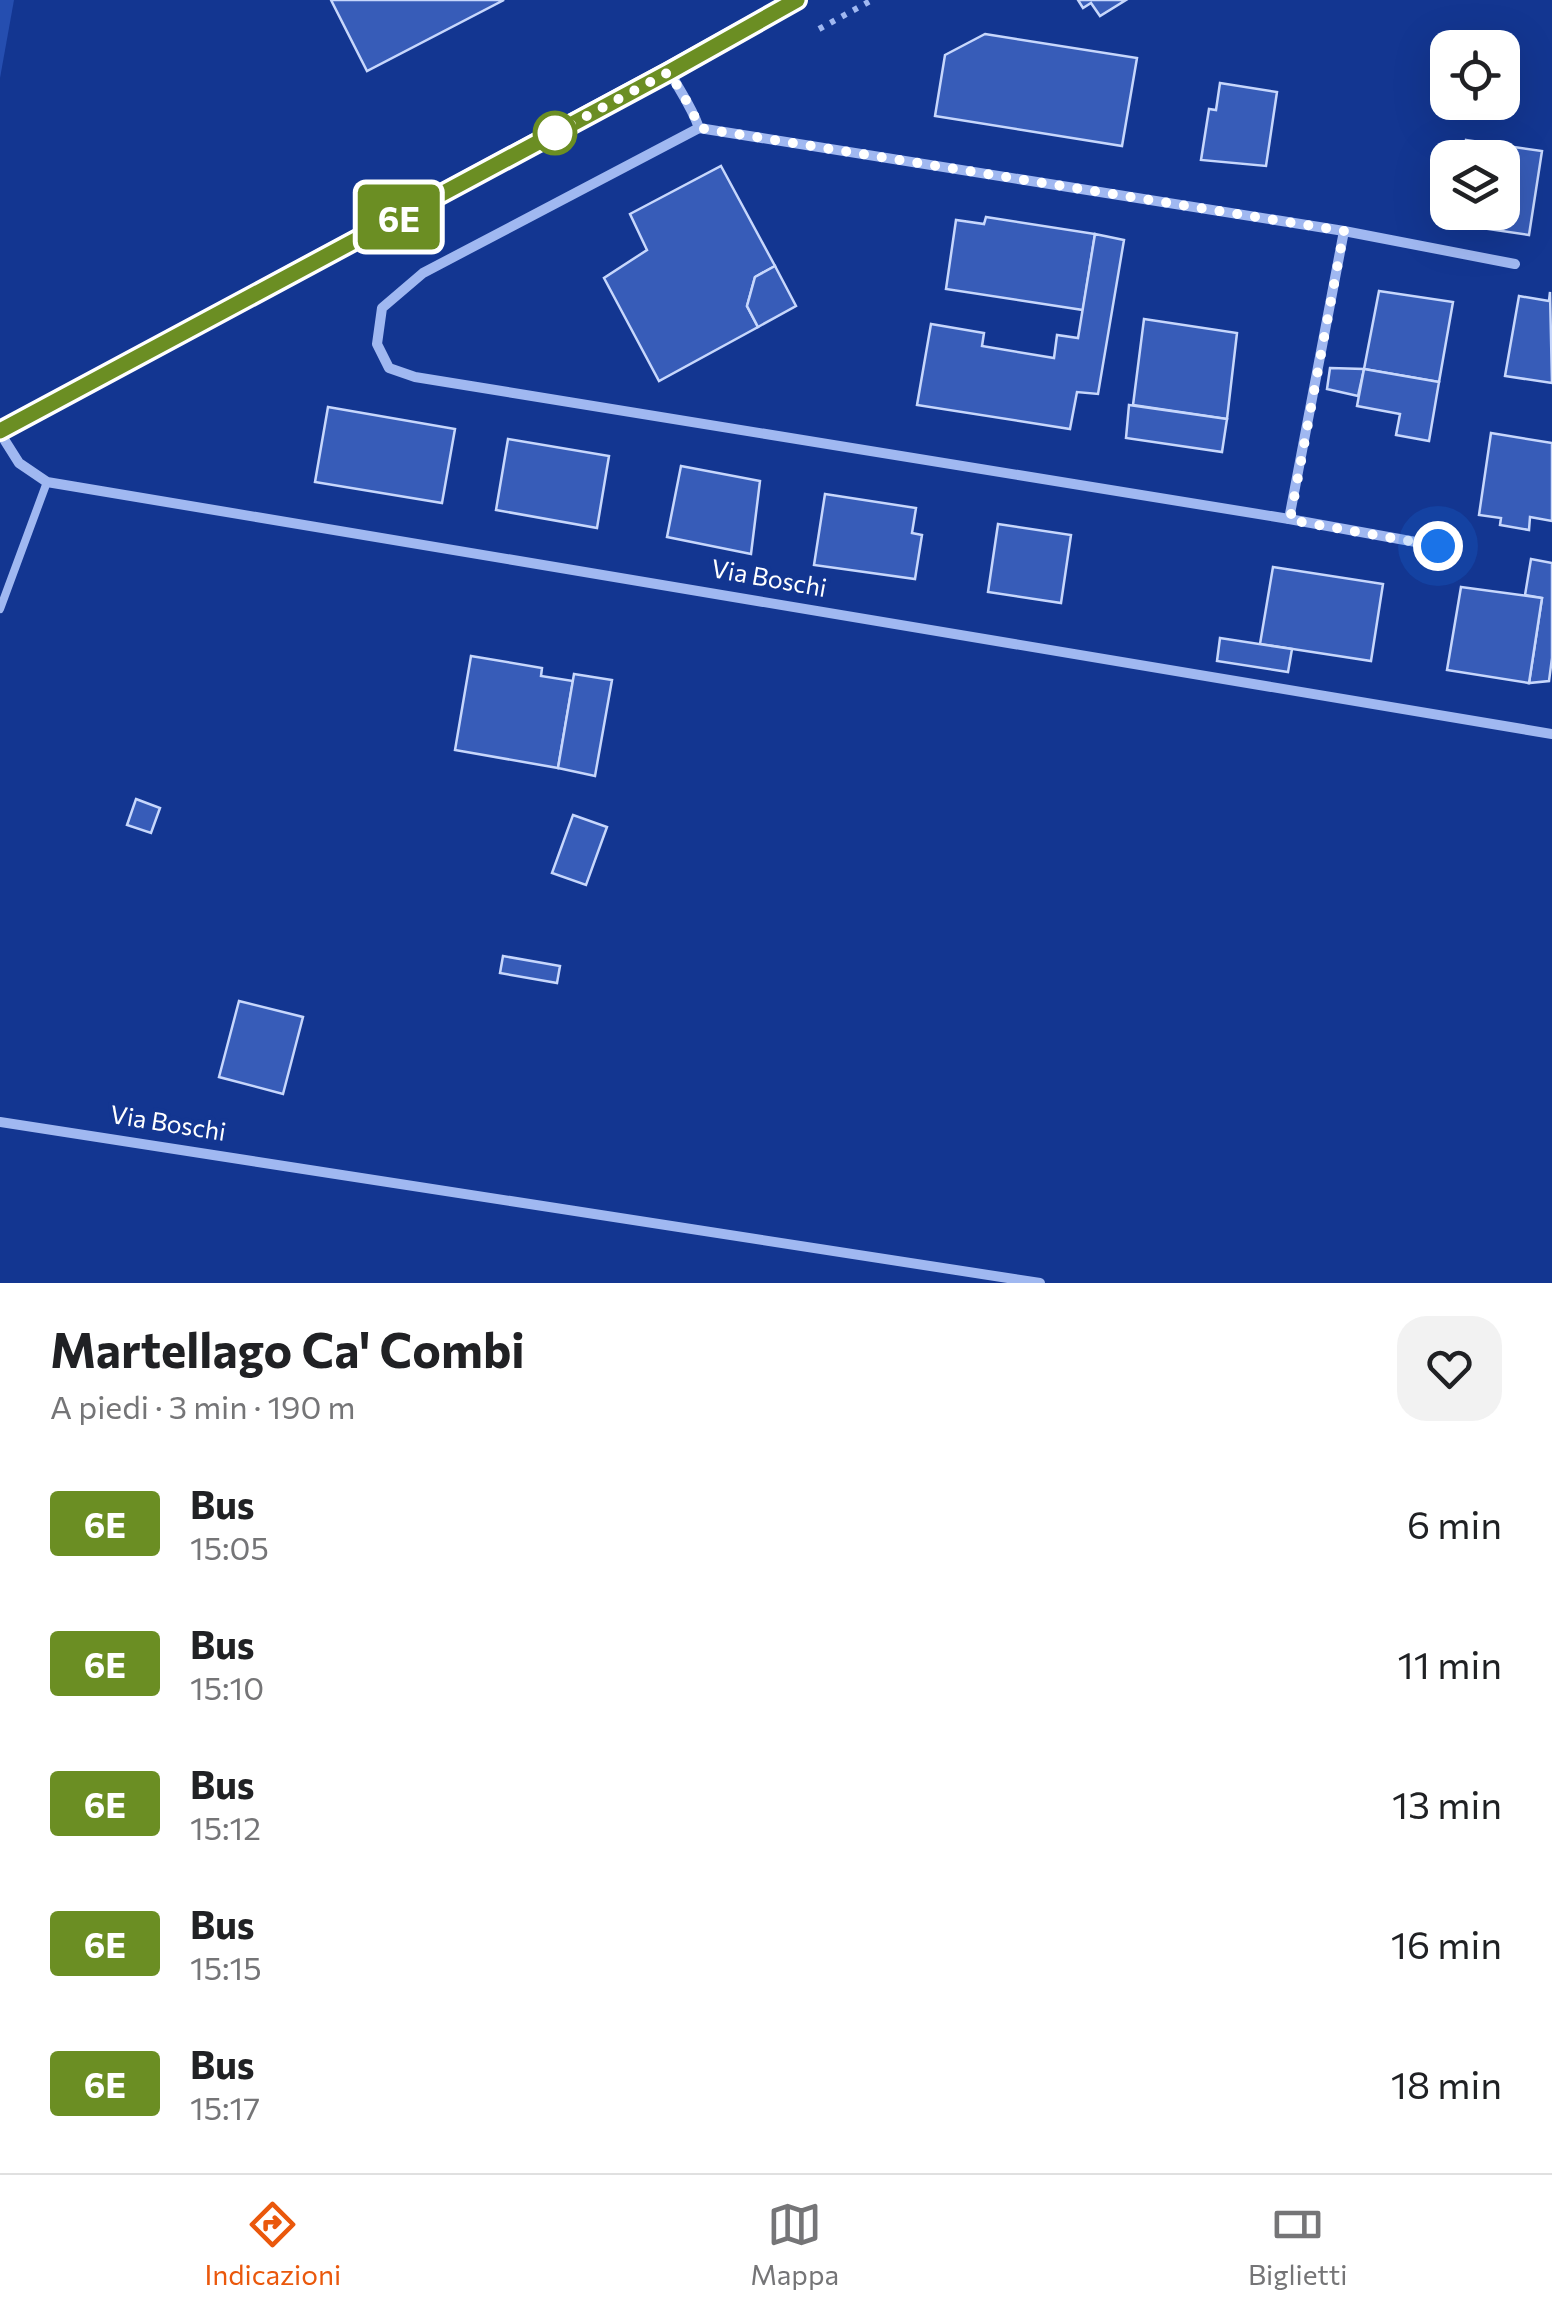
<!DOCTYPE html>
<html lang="it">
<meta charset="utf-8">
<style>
body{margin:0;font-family:Commissioner,sans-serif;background:#f2f2f2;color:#202124;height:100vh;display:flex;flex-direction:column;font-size:38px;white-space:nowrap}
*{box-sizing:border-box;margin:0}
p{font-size:32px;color:#757577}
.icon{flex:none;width:55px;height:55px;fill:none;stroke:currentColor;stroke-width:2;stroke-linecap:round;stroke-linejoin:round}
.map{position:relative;height:1283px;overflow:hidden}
.side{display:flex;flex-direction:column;background:#fff;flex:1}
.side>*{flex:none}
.badge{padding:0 20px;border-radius:8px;font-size:35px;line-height:65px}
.controls{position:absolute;left:1430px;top:30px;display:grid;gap:20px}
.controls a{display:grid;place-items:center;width:90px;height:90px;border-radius:20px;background:#fff;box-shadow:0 10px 40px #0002;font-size:50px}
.you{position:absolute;width:50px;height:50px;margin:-25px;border:8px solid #fff;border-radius:50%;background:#1a73e8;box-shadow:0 0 0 15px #1a73e833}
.map>.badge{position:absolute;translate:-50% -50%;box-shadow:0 0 0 5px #fff}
.round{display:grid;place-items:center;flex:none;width:105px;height:105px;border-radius:30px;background:#f2f2f2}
.summary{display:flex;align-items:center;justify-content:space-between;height:170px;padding:0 50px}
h1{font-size:48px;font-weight:700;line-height:75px}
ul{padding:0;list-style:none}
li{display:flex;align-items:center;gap:30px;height:140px;padding:0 50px}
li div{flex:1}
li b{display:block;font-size:38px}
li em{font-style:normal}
li .badge{min-width:110px;font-weight:700;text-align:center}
.tab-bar{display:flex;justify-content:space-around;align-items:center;height:140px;border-top:2px solid #e0e0e0;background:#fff;font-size:28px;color:#757577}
.tab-bar a{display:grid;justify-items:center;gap:5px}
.tab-bar .active{color:#ea580c}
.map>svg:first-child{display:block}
.green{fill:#254eb0}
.building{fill:#375cb8;stroke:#c7d7fc;stroke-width:2.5}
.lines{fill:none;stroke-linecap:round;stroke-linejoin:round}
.path{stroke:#a0b8f1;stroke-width:6;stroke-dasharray:5 8;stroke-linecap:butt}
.service{stroke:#a0b8f1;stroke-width:8}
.minor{stroke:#a0b8f1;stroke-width:10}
.secondary{stroke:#cfdbfc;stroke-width:20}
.line-casing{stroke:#fff;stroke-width:22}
.line{stroke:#6b8e23;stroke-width:15}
.walk{stroke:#fff;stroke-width:10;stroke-dasharray:0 18}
.stop-dot{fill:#fff;stroke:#6b8e23;stroke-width:5}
.labels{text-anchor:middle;stroke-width:9;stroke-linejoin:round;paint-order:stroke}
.street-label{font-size:25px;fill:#fff;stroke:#133691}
</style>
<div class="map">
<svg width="1552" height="1283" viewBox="0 0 1552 1283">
<rect width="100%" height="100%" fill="#133691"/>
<!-- green -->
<polygon class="green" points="0,0 14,0 0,78"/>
<!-- building -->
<g class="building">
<polygon points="331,0 504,0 367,71"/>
<polygon points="1078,0 1126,0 1100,16 1091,3 1083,8"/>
<polygon points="985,34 1137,58 1122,146 935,116 945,55"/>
<polygon points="1220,83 1277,92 1266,166 1201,160 1209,109 1216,110"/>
<polygon points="1466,140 1542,151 1529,235 1454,224 1455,212 1502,212 1502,158 1463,158"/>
<polygon points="721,166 775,266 755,277 747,306 758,327 659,381 604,278 647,250 630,214"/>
<polygon points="986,217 1095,234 1083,310 946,289 956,220 984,224"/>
<polygon points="1095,234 1124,240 1098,394 1077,392 1070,429 917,405 931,324 984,333 982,346 1054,358 1057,335 1078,338"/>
<polygon points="775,266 796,306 758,327 747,306 755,277"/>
<polygon points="1379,291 1453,302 1439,382 1364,369"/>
<polygon points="1550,292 1552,383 1505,376 1519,296 1549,301"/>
<polygon points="1144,319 1237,333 1227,419 1133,405"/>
<polygon points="1330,368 1364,369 1358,396 1327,389"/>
<polygon points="1364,369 1439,382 1429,441 1396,435 1400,414 1357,406"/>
<polygon points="1129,405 1227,419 1222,452 1126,438"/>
<polygon points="328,407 455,429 442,503 315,482"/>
<polygon points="1491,433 1552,443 1552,521 1530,517 1529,530 1500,525 1501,518 1479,515"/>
<polygon points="508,439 609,456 597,528 496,510"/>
<polygon points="681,466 760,481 751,554 667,537"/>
<polygon points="825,494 916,508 912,533 922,535 915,579 814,565"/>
<polygon points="998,524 1071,535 1061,603 988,592"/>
<polygon points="1531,559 1552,563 1552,658 1549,681 1529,683 1542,598 1525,595"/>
<polygon points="1273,567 1383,584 1371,661 1260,644"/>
<polygon points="1461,587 1542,598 1529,683 1447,670"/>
<polygon points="1220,638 1292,649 1288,672 1217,661"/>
<polygon points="471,656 542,668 541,676 573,681 558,768 455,750"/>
<polygon points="574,674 612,680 595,776 558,768"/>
<polygon points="136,799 160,808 151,833 127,825"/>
<polygon points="573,815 607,827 586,885 552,873"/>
<polygon points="503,956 560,966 557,983 500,973"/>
<polygon points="239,1001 303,1017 283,1094 219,1077"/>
</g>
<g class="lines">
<!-- path -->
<polyline class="path" points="819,29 872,0"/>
<!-- service -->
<polyline class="service" points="0,609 47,482"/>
<!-- minor -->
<g class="minor">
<path d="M669,71C680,91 692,107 699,128L423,273L382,308L377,344L389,368L415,377L1289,519L1438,546"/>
<polyline points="699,128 1344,231 1515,264"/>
<polyline points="0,433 19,463 47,482 1552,734"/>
<polyline points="1289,519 1344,231"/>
<polyline points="0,1122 1040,1283"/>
</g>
<!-- secondary -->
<polyline class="secondary" points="0,431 669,71 797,0"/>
</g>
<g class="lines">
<!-- line casing -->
<g class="line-casing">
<polyline id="line" points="0,431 669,72 797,0"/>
</g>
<!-- line -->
<use href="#line" class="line"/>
<!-- walk -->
<path class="walk" d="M555,133L669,72C680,91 692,107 699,128L1344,231L1290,520L1438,546"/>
</g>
<!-- markers -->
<circle class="stop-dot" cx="555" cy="133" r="20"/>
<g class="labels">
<!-- street labels -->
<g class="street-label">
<text transform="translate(769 578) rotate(10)" y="9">Via Boschi</text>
<text transform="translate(168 1123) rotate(9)" y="9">Via Boschi</text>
</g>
</g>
</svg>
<div class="controls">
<a><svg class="icon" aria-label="locate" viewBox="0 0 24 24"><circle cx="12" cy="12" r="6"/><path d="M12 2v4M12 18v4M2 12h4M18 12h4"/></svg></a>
<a><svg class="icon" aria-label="layers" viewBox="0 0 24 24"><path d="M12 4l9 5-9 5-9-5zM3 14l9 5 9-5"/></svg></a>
</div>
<div class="you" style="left:1438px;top:546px"></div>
<b class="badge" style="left:399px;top:217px;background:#6b8e23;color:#fff">6E</b>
</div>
<section class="side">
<div class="summary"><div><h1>Martellago Ca' Combi</h1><p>A piedi · 3 min · 190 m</p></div><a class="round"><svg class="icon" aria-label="heart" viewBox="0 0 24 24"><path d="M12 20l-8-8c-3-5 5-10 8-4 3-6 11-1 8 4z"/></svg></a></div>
<ul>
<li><span class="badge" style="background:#6b8e23;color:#fff">6E</span><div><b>Bus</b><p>15:05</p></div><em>6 min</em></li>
<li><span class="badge" style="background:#6b8e23;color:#fff">6E</span><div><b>Bus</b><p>15:10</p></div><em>11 min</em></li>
<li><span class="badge" style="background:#6b8e23;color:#fff">6E</span><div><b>Bus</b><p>15:12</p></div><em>13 min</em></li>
<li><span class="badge" style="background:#6b8e23;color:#fff">6E</span><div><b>Bus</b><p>15:15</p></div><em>16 min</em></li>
<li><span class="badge" style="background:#6b8e23;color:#fff">6E</span><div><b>Bus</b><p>15:17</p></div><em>18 min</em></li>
</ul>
</section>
<nav class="tab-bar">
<a class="active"><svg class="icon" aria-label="directions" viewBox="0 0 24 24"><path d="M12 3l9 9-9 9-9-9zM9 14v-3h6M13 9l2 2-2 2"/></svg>Indicazioni</a>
<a><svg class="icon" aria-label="map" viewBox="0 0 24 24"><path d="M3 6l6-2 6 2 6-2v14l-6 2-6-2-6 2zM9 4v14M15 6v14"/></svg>Mappa</a>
<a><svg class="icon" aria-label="tickets" viewBox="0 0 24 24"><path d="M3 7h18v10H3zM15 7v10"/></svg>Biglietti</a>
</nav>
